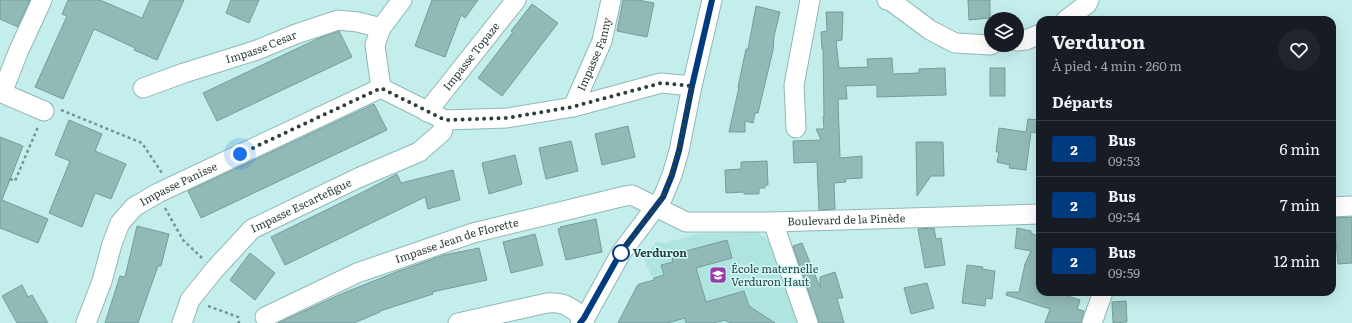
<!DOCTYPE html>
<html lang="fr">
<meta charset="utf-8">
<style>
body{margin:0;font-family:Literata,serif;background:#20242c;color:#f1f3f6;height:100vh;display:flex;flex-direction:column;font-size:15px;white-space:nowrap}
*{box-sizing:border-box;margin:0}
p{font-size:13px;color:#9ea1a6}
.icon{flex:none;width:22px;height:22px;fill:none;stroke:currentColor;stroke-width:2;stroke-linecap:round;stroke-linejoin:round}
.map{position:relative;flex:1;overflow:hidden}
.panel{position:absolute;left:1036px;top:16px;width:300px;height:280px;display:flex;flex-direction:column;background:#171b24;border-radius:12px;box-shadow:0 4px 16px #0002}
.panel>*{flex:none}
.badge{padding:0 8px;border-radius:3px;font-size:14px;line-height:26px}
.tools{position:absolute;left:984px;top:12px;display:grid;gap:8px}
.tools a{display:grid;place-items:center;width:40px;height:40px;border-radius:50%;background:#171b24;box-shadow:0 4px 16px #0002;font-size:20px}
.you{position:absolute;width:20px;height:20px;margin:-10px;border:3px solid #fff;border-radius:50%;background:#1a73e8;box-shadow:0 0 0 6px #1a73e833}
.map>.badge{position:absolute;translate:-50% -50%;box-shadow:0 0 0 2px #fff}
h2{padding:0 16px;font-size:15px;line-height:36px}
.round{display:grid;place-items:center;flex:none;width:42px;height:42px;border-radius:21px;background:#20242c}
.overview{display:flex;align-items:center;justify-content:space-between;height:68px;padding:0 16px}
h1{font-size:19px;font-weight:700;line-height:30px}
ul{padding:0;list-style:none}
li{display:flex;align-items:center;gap:12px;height:56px;padding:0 16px;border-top:1px solid #363941}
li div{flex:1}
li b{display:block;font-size:15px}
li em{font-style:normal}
li .badge{min-width:44px;font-weight:700;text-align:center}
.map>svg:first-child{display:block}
.built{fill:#b0e4e1}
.building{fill:#91bab7;stroke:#759d9a}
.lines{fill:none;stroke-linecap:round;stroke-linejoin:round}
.minor-casing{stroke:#90b8b6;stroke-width:21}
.path{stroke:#769391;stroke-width:2.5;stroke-dasharray:3 3;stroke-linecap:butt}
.minor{stroke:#fff;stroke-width:19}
.line-casing{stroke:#fff;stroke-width:9}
.line{stroke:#003b80;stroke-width:6}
.walk{stroke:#2e3f3e;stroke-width:4;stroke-dasharray:0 7.2}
.stop-dot{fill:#fff;stroke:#003b80;stroke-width:2}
.labels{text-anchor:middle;stroke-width:3;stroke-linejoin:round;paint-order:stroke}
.street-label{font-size:11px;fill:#2e3f3e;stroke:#d1fcf9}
.stop-label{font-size:11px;font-weight:bold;fill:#2e3f3e;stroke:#d1fcf9;text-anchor:start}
.poi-label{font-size:11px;fill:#2e3f3e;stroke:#d1fcf9;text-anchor:start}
</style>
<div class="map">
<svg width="1352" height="323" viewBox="0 0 1352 323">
<rect width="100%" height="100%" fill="#c4eeec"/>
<!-- built -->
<polygon class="built" points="757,232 771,242 800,323 667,323 659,304 653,280 644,259 656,242 666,243 696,234"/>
<!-- building -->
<g class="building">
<polygon points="0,0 30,0 18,27 0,19"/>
<polygon points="68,0 100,0 142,18 150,0 184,0 157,60 134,50 135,48 94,29 63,99 35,87 67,16 62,14"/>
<polygon points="231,0 259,0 249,23 226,13"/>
<polygon points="432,0 478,0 465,18 461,15 445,57 415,46"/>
<polygon points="623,0 638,0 654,3 647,37 617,31"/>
<polygon points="968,0 990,0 990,18 969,20"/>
<polygon points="532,4 558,23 502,96 478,78 513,32 511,31"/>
<polygon points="756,6 780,12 774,36 773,50 758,113 755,113 753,123 745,121 745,132 729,132 739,87 738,87 746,49 748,49"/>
<polygon points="826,12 843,12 842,40 836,41 839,68 868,67 867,59 892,58 893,74 919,73 919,69 945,68 946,95 877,97 877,85 846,86 847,99 838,99 840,158 862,156 862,178 845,179 846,182 834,183 835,209 819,210 817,162 794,163 793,141 821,140 816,129 824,129 823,117 824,117 823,49 822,49 821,32 827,31"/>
<polygon points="339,31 352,57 217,121 203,93 317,39"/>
<rect x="990" y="68" width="15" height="28"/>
<polygon points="374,104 387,130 201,218 188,191"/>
<polygon points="1028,119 1040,120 1040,134 1031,132 1026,170 1009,168 1010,165 997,162 999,152 996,152 999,128 1026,132"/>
<polygon points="69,120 102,134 95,151 126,164 111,199 95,193 82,227 49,213 70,161 55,155"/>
<polygon points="628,126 635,157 602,165 595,134"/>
<polygon points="0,137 23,146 2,200 48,219 38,243 0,228"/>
<polygon points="571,141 578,171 546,179 539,148"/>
<polygon points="916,142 943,142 944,176 931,176 917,196"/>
<polygon points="515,155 522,184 489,194 482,163"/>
<polygon points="767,161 768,185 765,185 765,188 759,188 759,194 744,194 744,192 726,193 725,170 741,169 741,162"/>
<polygon points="453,170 460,200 428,209 425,197 285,265 271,237 367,190 397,174 401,183"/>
<polygon points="1352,217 1352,263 1338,264 1334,218"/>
<polygon points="596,219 602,252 566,260 558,229 561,228 560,227"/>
<polygon points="137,226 169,234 161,266 158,266 138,323 105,323 120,276 125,277"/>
<polygon points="934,228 936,239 941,238 945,265 925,268 918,229"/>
<polygon points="1017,228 1031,231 1031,233 1037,236 1040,229 1040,272 1036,292 1056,292 1080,300 1077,309 1084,311 1081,323 1045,323 1050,309 1006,295 1007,292 1019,292 1025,264 1031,251 1015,248"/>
<polygon points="535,234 543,265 511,273 503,242"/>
<polygon points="727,240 732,258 696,268 706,302 744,291 749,306 775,323 730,323 725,320 713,323 686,323 685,318 667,323 618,323 637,286 639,284 654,280 654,278 664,275 661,265 673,262 671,255"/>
<polygon points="802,243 820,287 820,277 835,272 843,298 837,298 844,323 819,323 793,246"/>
<polygon points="479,248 487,280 432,292 433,294 380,311 380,312 354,323 278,323 341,294 396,272 444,255"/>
<polygon points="250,253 275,273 255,300 230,280"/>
<polygon points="967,265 983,267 982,269 995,271 992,299 986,298 985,306 962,303"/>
<polygon points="927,283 934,308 911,314 904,288"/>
<polygon points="22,285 28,297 32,295 48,323 17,323 2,296"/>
<polygon points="1126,301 1127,322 1113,323 1112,302"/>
</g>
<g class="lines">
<!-- minor casing -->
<g class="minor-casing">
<g id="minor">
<polyline points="42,0 19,50 2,93 44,111"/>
<polyline points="402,0 381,28 375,45 381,88 445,120 507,118 573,107 661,83 692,86"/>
<polyline points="887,0 891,1 930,30 955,43 991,45"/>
<polyline points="1066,20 1087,4 1089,0"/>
<polyline points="1017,41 1026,40 1040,34"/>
<path id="s1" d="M143,88L184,73L257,50L296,34L338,20L358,22L381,28"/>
<path id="s2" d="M573,107L602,41L611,0"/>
<path id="s3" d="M427,112L516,0"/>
<polyline points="796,128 794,85 810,0"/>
<polyline points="1332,207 1352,206"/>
<polyline points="773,222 808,323"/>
<path id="s4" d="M265,317L357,273L473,233L625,196L632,195L686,222H773L1040,214"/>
<path id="s5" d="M86,323L102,281L112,244L120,223L134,207L158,193L381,88"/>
<path id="s6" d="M182,323L190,300L215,269L252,229L358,178L419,152L442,132L445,120"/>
<path d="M458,323L547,303C565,301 570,308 585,318"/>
<polyline points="580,323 585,318 621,253 663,197 672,175 679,151 692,86 712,0"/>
<polyline points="1092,323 1103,292"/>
</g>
</g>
<!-- path -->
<g class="path">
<polyline points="61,110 142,143 162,173"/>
<polyline points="10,179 15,181 38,127"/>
<polyline points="165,208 183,240 202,258"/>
<polyline points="208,306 238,317 239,323"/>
</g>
<!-- minor -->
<use href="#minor" class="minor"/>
</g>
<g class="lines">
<!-- line casing -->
<g class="line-casing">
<polyline id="line" points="580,323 584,318 621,252 663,197 672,175 679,151 692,86 712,0"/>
</g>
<!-- line -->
<use href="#line" class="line"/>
<!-- walk -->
<path class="walk" d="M240,154L381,88L445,120L507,118L572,107L661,83L692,86C684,124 678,161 663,197L621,253"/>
</g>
<!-- icons -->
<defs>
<g id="school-square" transform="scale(0.9)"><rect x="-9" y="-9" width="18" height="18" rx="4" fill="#973ca6" stroke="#d1fcf9"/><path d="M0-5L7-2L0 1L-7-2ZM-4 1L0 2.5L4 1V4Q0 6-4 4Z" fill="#fff"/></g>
</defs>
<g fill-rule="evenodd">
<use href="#school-square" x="718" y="275"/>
</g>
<!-- markers -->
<circle class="stop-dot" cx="621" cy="253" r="8"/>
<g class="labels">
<!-- street labels -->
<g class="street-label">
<text dy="4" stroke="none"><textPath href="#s1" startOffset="125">Impasse Cesar</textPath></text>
<text dy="4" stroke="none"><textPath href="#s2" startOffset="57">Impasse Fanny</textPath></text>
<text dy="4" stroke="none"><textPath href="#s3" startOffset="71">Impasse Topaze</textPath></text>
<text dy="4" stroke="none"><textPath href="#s5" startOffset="177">Impasse Panisse</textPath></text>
<text dy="4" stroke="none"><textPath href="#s6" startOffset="173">Impasse Escartefigue</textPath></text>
<text dy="4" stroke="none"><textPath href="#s4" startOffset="609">Boulevard de la Pinède</textPath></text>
<text dy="4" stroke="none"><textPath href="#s4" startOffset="207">Impasse Jean de Florette</textPath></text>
</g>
<!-- stop labels -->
<g class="stop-label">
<text x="633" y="257">Verduron</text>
</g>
<!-- poi labels -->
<g class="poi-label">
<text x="731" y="273">École maternelle<tspan x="731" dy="13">Verduron Haut</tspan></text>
</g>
</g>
</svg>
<div class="tools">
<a><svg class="icon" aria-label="layers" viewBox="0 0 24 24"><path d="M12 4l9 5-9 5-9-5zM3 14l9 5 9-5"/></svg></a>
</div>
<div class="you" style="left:240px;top:154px"></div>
<section class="panel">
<div class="overview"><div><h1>Verduron</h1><p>À pied · 4 min · 260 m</p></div><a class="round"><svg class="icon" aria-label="heart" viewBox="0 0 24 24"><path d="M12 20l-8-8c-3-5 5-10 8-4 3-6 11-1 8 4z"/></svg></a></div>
<h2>Départs</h2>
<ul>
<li><span class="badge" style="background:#003b80;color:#fff">2</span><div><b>Bus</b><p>09:53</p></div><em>6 min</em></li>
<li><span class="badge" style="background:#003b80;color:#fff">2</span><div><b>Bus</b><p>09:54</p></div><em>7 min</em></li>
<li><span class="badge" style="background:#003b80;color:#fff">2</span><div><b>Bus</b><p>09:59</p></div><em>12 min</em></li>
</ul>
</section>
</div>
